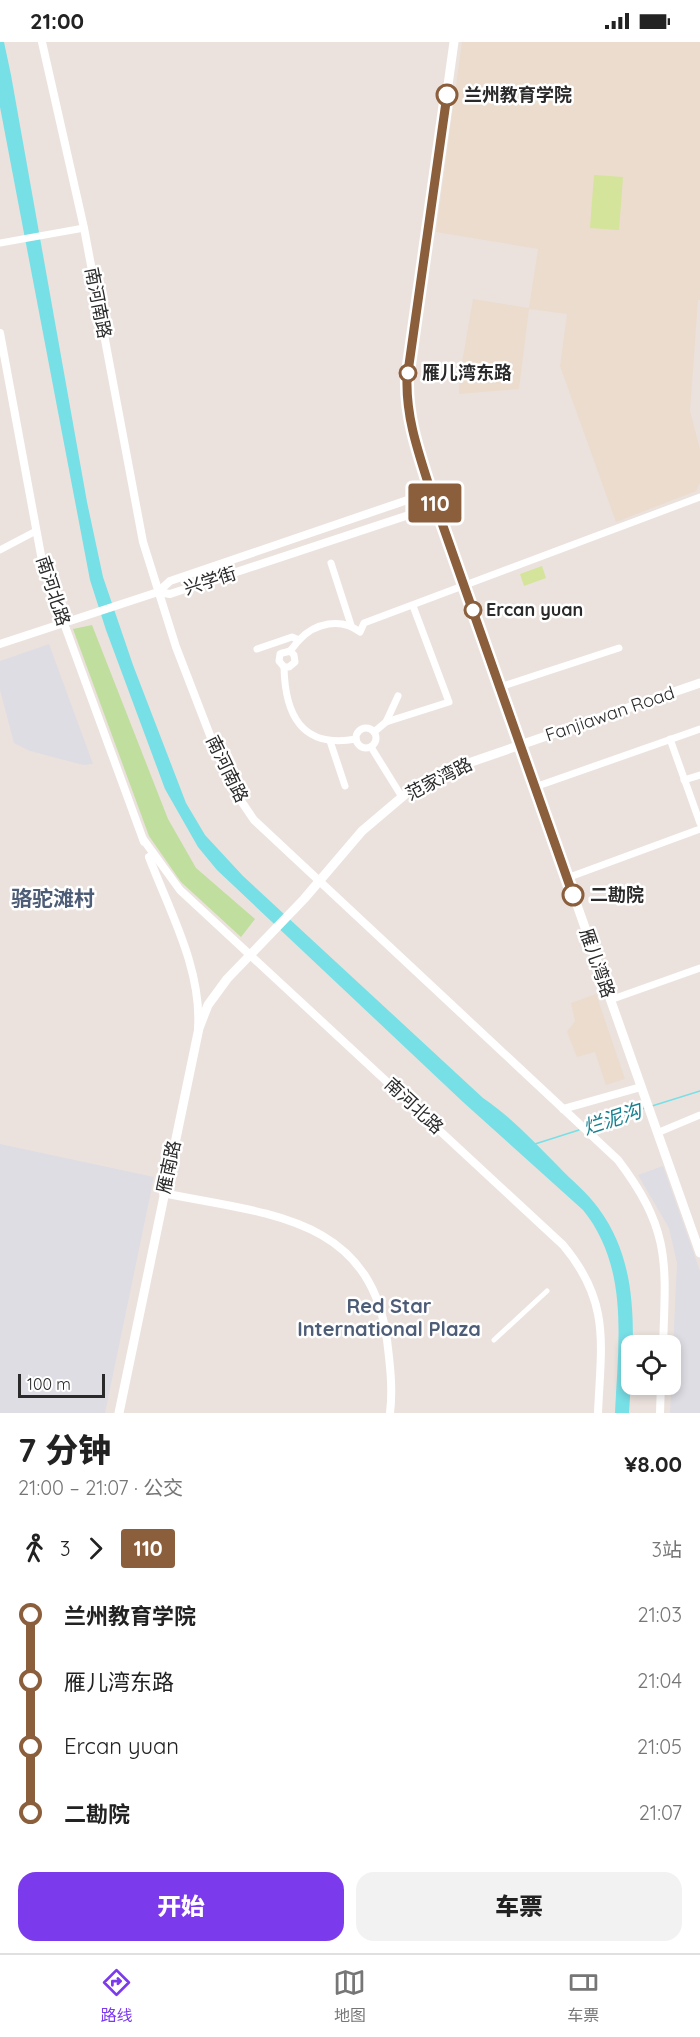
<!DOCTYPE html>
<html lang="zh">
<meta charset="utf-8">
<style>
body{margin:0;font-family:Quicksand,"Noto Sans SC",sans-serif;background:#f2f2f2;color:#222;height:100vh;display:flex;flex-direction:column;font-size:22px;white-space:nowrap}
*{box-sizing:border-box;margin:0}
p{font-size:20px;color:#767676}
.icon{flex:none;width:33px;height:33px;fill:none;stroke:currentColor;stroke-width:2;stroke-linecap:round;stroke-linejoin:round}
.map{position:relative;height:1371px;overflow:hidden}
.sheet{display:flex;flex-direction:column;background:#fff;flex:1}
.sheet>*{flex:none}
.badge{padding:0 12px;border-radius:4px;font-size:21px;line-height:39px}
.tools{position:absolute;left:621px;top:1293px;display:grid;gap:12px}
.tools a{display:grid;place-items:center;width:60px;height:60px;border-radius:12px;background:#fff;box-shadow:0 3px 9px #0003;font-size:30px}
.scale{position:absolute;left:18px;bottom:15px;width:87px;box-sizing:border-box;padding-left:6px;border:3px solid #2a2a2a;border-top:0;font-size:16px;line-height:21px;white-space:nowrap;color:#2a2a2a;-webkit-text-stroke:4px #fff;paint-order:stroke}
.map>.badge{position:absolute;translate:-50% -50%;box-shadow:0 0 0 3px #fff}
.legs{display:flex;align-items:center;gap:9px;height:66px;padding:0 18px;font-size:20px}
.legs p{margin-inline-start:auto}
.summary{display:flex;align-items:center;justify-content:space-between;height:102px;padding:0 18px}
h1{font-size:33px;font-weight:800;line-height:45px}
.button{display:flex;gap:12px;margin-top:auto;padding:12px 18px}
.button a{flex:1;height:69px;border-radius:18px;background:#7c3aed;color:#fff;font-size:24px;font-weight:800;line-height:69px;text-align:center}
.button a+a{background:#f2f2f2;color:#222}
ul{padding:0 18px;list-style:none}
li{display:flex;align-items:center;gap:21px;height:66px;font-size:22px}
li i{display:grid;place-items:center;width:9px;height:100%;margin:0 8px;background:currentColor}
li i::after{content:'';width:15px;height:15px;margin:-8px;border:4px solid;border-radius:50%;background:#fff}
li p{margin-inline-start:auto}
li:first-child i{background:linear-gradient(#0000 50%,currentColor 0)}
li:last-child i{background:linear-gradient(currentColor 50%,#0000 0)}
.status{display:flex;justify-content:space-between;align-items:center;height:42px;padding:0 30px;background:#fff;direction:ltr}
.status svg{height:16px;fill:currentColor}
.tabs{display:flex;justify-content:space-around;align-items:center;height:84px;border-top:2px solid #e0e0e0;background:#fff;font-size:16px;color:#767676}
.tabs a{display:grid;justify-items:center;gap:3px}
.tabs .on{color:#7c3aed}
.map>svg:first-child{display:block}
.industrial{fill:#dedde4}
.education{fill:#ebdccd}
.green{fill:#c0de9d}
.pitch{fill:#d4e49a}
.water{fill:#77dfe6}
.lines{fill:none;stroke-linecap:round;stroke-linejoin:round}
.stream{stroke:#77dfe6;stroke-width:1.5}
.pedestrian{stroke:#fff;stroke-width:5}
.minor{stroke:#fff;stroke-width:7}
.tertiary{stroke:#fff;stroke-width:8}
.secondary{stroke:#fff;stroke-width:9}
.line-1-casing{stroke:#fff;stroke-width:14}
.line-1{stroke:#8b5e3c;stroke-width:9}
.stop-1-dot{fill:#fff;stroke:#8b5e3c;stroke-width:3}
.labels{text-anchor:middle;stroke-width:5;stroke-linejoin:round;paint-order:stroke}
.stop-label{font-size:18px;font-weight:bold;fill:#2a2a2a;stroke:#fff;text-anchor:start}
.street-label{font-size:18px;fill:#2a2a2a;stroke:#fff}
.water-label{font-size:20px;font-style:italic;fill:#178091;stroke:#fff}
.neighbourhood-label{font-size:20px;font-weight:bold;fill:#4e5d77;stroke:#fff}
.quarter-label{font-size:21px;font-weight:bold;fill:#4e5d77;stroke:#fff}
</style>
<div class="status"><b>21:00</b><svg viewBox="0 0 49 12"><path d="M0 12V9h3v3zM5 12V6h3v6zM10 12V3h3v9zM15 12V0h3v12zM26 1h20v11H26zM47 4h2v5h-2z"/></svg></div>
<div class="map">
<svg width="700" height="1371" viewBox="0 0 700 1371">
<rect width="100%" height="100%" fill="#ebe2dd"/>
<!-- industrial -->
<g class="industrial">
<polygon points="49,602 93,722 83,723 30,709 14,701 0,648 0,619"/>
<polygon points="0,1102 154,1135 105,1371 0,1371"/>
<polygon points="663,1124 700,1229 700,1371 670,1371 677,1221 669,1186 638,1133"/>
</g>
<!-- education -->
<g class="education">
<polygon points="462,0 700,0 700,258 698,258 690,369 700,407 700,441 696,449 616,480 560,324 567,272 529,267 519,347 459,352 459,338 473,257 529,266 538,207 436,190"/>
<polygon points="596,952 625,1037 606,1043 595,1010 577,1015 567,990 575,979 571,961"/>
</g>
<!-- green -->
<polygon class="green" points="92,583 168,777 196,826 255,877 241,895 181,840 149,794 73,587"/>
<!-- pitch -->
<g class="pitch">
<polygon points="594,133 623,135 619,188 590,186"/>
<polygon points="542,524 546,536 524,544 520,532"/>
</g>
<!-- water -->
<path class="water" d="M0,0H4L11,33L87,460L103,535L133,623L186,761L205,793L243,834L483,1056C511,1075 533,1099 558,1124C571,1138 588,1151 599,1167C643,1227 633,1302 629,1371H615C618,1302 630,1226 583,1168L463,1060L217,828L198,805L165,747L106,588L90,538L0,65Z"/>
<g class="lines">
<!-- stream -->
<g class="stream">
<polyline points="652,1064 700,1049"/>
<polyline points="587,1085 645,1066"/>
<polyline points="535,1102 579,1088"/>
</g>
<!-- pedestrian -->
<polyline class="pedestrian" points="494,1298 547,1249"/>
<!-- minor -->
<g class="minor">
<polyline points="0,201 84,186"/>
<polyline points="0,508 36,489"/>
<polyline points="331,521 351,583"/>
<polyline points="257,607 292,595 299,598"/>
<path d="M290,609L294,613L295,620L289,625H284L279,619L280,612C283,610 286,611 289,609C292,608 296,601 299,598C315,581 341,575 360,590L364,581L700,455"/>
<path d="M284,625C285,672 301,707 356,697"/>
<polyline points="500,645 619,606"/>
<polyline points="386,680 449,660 413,564"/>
<circle cx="366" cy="696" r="10"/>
<polyline points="374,690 386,680 398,654"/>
<polyline points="670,697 700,781"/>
<polyline points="330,699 345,744"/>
<polyline points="371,705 402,755"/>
<polyline points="684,738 700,733"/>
<polyline points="535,745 700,687"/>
<polyline points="567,836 700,787"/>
<polyline points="610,958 700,926"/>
<polyline points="657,1091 700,1073"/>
</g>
<!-- tertiary -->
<g class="tertiary">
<path d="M42,0L84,186L143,500L176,605L218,714L235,750L254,778L618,1118C671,1188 666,1220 663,1304"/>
<polyline points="0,291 43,524 144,800"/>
<polyline points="158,550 170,552 436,464"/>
<polyline points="0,602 158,550 170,539 431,450"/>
<path d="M143,797L180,848L563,1203C611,1260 601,1302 598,1371"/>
<path d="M149,815C169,868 202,927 198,986"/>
<polyline points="563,1067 641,1045"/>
<path d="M163,1151C264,1172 370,1173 387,1298C390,1322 393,1347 390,1371"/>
<polyline points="660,1371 661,1342"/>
</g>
<!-- secondary -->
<g class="secondary">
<path d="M454,0L407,337C406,381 421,422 436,464L700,1211"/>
<polyline points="119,1371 199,986 208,963 227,937 304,857 362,789 408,750 454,726 700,641"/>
</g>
</g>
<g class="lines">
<!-- line-1 casing -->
<g class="line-1-casing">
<path id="line-1" d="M447,53L407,337C406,377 419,412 431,450L573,853"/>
</g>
<!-- line-1 -->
<use href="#line-1" class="line-1"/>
</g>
<!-- markers -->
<g class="stop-1-dot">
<circle cx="447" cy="53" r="10"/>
<circle cx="408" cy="331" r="8"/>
<circle cx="473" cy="568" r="8"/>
<circle cx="573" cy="853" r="10"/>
</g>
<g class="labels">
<!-- stop labels -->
<g class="stop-label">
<text x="464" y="59">兰州教育学院</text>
<text x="422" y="337">雁儿湾东路</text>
<text x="486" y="574">Ercan yuan</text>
<text x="590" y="859">二勘院</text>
</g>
<!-- street labels -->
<g class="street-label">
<text transform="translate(98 261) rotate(79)" y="6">南河南路</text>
<text transform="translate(210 539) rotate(-18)" y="6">兴学街</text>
<text transform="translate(53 549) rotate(72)" y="6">南河北路</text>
<text transform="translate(610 672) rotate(-19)" y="6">Fanjiawan Road</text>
<text transform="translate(227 727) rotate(64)" y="6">南河南路</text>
<text transform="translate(439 737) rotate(-27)" y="6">范家湾路</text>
<text transform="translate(597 921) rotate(71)" y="6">雁儿湾路</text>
<text transform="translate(414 1064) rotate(43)" y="6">南河北路</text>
<text transform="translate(169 1125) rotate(-78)" y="6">雁南路</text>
</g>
<!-- water labels -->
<g class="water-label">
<text transform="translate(612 1077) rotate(-18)" y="7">烂泥沟</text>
</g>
<!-- neighbourhood labels -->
<g class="neighbourhood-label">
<text x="389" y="1271">Red Star<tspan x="389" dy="23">International Plaza</tspan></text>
</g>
<!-- quarter labels -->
<g class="quarter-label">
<text x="53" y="864">骆驼滩村</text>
</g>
</g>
</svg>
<div class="tools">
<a><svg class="icon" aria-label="locate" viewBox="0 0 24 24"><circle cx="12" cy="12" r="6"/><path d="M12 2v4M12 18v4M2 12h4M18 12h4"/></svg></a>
</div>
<div class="scale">100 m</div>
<b class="badge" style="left:435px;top:461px;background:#8b5e3c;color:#fff">110</b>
</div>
<section class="sheet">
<div class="summary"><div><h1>7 分钟</h1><p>21:00 – 21:07 · 公交</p></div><b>¥8.00</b></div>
<div class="legs"><svg class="icon" aria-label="walk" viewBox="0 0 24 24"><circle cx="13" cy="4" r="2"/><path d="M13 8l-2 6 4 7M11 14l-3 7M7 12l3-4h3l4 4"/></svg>3<svg class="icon" aria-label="forward" viewBox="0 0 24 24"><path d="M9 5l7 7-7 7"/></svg><b class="badge" style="background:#8b5e3c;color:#fff">110</b><p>3站</p></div>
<ul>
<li><i style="color:#8b5e3c"></i><b>兰州教育学院</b><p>21:03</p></li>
<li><i style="color:#8b5e3c"></i><span>雁儿湾东路</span><p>21:04</p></li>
<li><i style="color:#8b5e3c"></i><span>Ercan yuan</span><p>21:05</p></li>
<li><i style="color:#8b5e3c"></i><b>二勘院</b><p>21:07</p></li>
</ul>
<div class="button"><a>开始</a><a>车票</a></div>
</section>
<nav class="tabs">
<a class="on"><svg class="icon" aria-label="directions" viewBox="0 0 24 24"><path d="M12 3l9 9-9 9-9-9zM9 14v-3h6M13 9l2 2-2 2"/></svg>路线</a>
<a><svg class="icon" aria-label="map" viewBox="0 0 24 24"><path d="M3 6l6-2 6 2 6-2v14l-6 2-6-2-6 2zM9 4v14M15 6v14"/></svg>地图</a>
<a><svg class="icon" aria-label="tickets" viewBox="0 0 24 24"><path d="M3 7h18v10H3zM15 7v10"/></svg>车票</a>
</nav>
